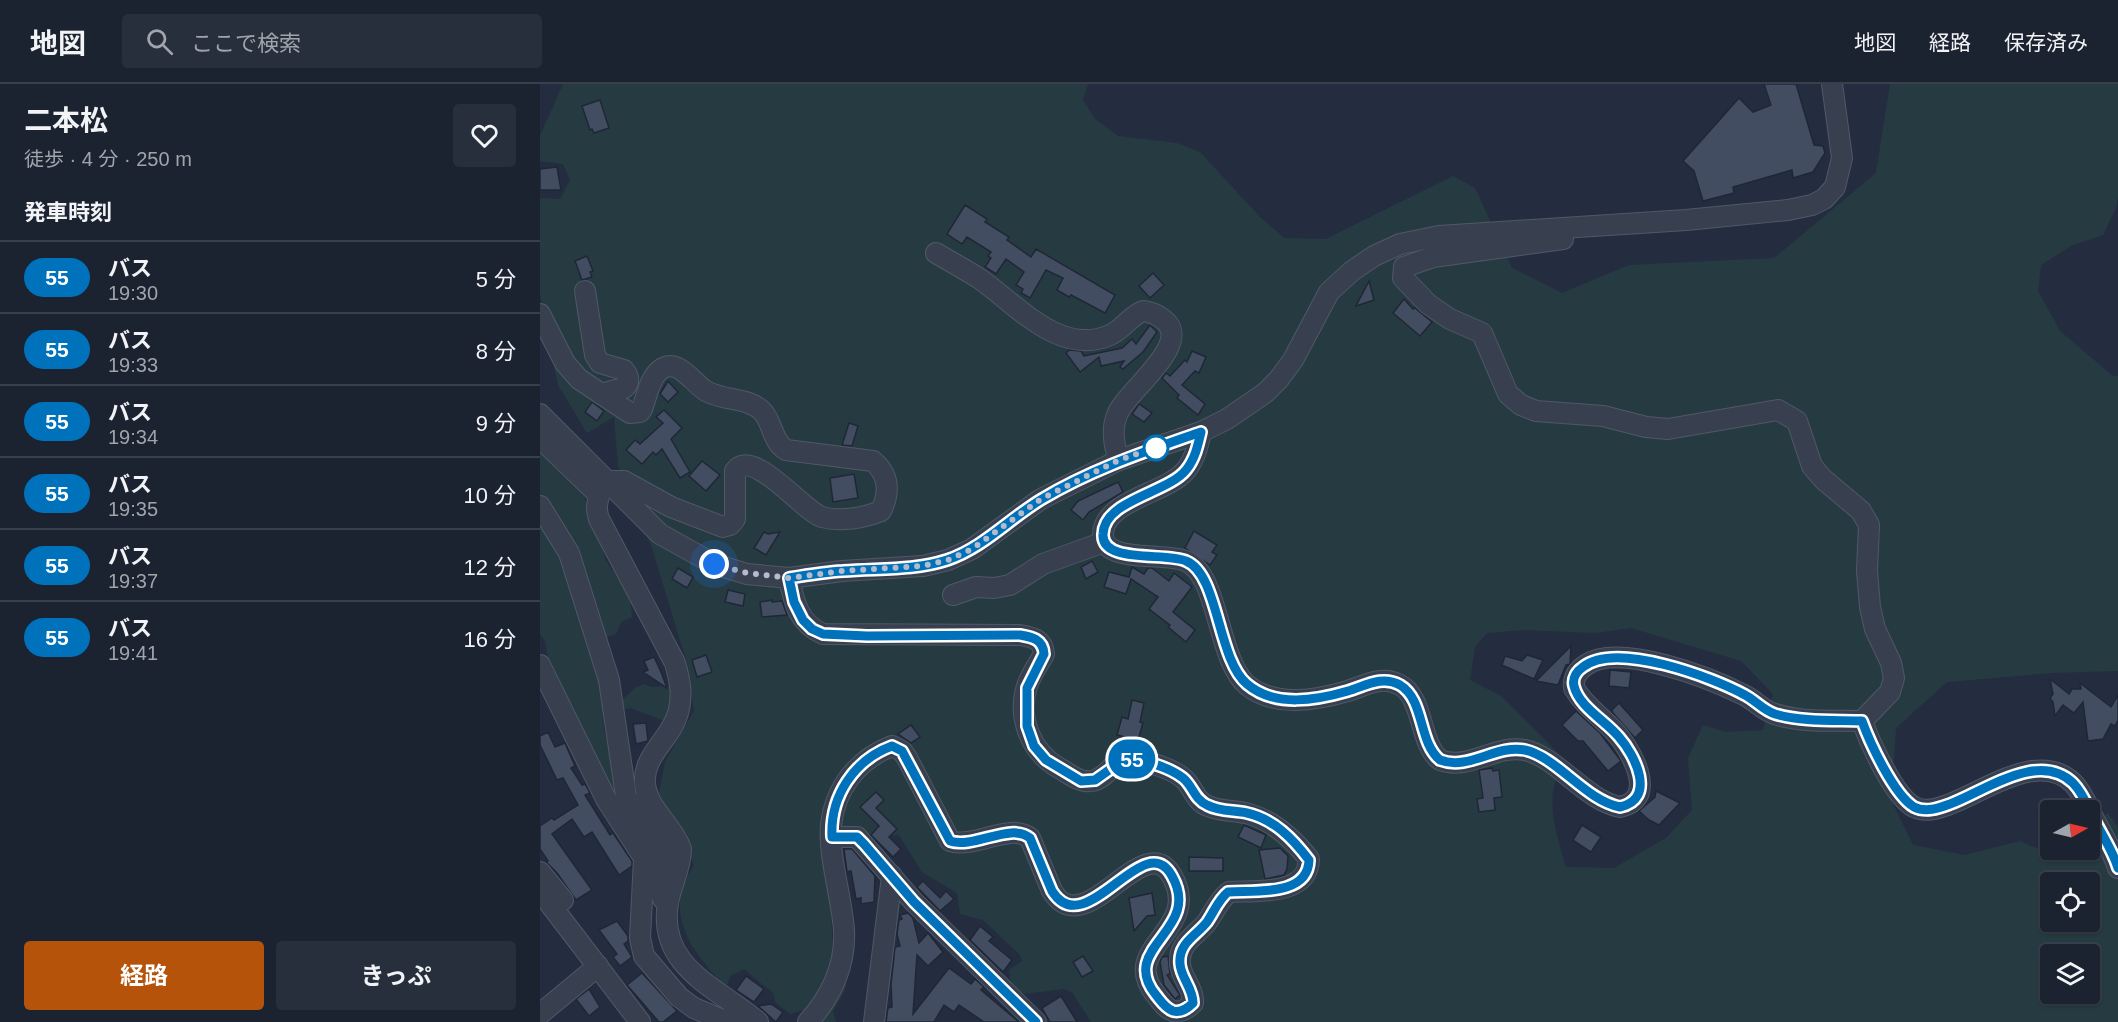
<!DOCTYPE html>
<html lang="ja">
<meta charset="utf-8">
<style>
body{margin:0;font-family:Helvetica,"Noto Sans JP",sans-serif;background:#282f3c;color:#f1f3f6;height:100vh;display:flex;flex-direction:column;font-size:22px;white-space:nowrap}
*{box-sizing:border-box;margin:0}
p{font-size:20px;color:#a0a4ab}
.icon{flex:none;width:33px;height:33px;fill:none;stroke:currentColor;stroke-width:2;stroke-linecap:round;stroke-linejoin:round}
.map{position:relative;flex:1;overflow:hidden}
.panel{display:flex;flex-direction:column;background:#1b2230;width:540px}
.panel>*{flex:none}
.badge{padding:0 12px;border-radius:20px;font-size:21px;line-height:39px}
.needle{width:39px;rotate:82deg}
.buttons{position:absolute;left:1500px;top:716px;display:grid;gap:12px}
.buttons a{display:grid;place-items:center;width:60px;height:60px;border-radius:6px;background:#1b2230;box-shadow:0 2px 4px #0004,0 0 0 2px #393f4c;font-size:30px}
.you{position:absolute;width:30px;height:30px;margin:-15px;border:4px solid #fff;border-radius:50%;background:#1a73e8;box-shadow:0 0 0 9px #1a73e833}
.map>.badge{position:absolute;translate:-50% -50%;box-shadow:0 0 0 3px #fff}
h2{padding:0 24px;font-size:22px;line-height:54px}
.round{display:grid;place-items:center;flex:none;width:63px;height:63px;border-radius:6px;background:#282f3c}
.summary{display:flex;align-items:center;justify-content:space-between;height:102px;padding:0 24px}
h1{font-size:28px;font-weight:700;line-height:45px}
.button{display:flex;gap:12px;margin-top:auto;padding:12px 24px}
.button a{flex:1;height:69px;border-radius:6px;background:#b45309;color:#fff;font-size:24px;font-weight:700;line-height:69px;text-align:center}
.button a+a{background:#282f3c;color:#f1f3f6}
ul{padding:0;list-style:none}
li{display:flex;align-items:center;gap:18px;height:72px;padding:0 24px;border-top:2px solid #393f4c}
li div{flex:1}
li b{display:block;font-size:22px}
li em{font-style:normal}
li .badge{min-width:66px;font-weight:700;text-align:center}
header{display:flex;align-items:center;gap:36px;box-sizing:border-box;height:84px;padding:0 30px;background:#1b2230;border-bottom:2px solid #393f4c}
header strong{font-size:28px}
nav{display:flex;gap:33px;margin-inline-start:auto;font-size:21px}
.search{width:420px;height:54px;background:#282f3c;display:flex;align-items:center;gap:15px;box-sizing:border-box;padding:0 21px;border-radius:6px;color:#a0a4ab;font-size:22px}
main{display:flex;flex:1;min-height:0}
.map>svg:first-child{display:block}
.green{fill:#263b41;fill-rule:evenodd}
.building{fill:#434d62;stroke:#1f2737;stroke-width:1.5}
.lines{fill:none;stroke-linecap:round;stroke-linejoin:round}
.minor-casing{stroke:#505867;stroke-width:22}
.minor{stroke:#384050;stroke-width:20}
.line-casing{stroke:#fff;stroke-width:14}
.line{stroke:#0072bc;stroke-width:9}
.walk{stroke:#b5bbca;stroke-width:6;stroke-dasharray:0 10.8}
.stop-dot{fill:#fff;stroke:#0072bc;stroke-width:3}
</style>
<header>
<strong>地図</strong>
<div class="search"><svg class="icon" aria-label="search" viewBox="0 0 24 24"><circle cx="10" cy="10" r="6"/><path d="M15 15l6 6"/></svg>ここで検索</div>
<nav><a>地図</a><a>経路</a><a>保存済み</a></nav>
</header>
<main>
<section class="panel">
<div class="summary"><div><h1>二本松</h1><p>徒歩 · 4 分 · 250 m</p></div><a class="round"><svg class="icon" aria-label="heart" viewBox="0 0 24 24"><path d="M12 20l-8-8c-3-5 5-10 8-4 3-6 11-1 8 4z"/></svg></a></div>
<h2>発車時刻</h2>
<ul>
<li><span class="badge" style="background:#0072bc;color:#fff">55</span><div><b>バス</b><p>19:30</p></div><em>5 分</em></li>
<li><span class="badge" style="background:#0072bc;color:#fff">55</span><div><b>バス</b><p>19:33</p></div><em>8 分</em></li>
<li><span class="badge" style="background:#0072bc;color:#fff">55</span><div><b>バス</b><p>19:34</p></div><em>9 分</em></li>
<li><span class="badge" style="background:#0072bc;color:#fff">55</span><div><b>バス</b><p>19:35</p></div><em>10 分</em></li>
<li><span class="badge" style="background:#0072bc;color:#fff">55</span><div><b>バス</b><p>19:37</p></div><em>12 分</em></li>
<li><span class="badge" style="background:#0072bc;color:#fff">55</span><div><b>バス</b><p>19:41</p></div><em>16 分</em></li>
</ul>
<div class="button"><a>経路</a><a>きっぷ</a></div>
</section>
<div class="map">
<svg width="1578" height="938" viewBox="0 0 1578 938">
<rect width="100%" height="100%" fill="#242d40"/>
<!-- green -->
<g class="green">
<path d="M23,0H548L543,16L555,35L578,52L637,59L660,68L720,133L744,154L786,155L913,92L935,104L972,184L1022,209L1089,181L1234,174L1336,89L1350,0H1578V113L1576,124L1563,151L1531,162L1501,181L1498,207L1520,247L1573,292H1578V587L1511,589L1407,598L1356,644L1351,716L1373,761L1425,771L1480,757L1496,764L1510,762V765H1550V746L1568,729L1578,743V938H551L532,908L524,905L483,910L471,903L469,886L482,877L480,871L443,836L420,830L417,809L382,788L359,751H323L298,746L290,813L293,864L309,875L305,906L293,927L296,938H281L283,935L277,922L250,930L235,918L234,910L204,885L190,892L187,902H185C160,876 130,842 143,802C145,795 151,788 154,781L119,709L125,678L154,627L147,579L112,464L78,382L74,333L47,349L18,301L0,211V114L20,115L30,96L23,80L0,77V52ZM1091,544L1201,577L1233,610L1223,646L1186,648L1163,641L1148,674L1152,726L1126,754L1074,784L1026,783C1019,761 1007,722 1015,699C1018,692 1023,685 1027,678L961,612L930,596L935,563L947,549L983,546L1055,549ZM1510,798H1550V837H1510ZM1510,870H1550V909H1510Z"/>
<polygon points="0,369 44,413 59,451 65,475 90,513 92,533 81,538 76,550 67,553 56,571 65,611 62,623 64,645 72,676 76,705 71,706 68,696 60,690 56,670 10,584 5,557 0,550"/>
<polygon points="104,600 111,603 128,602 133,606 129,632 124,637 91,624 84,625 79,619 95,604"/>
</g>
<!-- building -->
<g class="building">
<polygon points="1224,0 1256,0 1274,61 1283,62 1285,69 1273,88 1253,94 1252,86 1193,103 1194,109 1163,117 1154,87 1143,77 1199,14 1213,28 1231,21"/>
<polygon points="60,16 69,44 54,49 52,45 50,46 42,22"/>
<polygon points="17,83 21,106 0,106 0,85"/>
<polygon points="425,121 447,135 445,138 469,153 467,156 491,173 496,165 575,211 565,229 531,211 529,213 517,206 523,194 506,186 490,214 481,209 483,205 476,201 484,188 466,175 456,190 445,183 451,174 448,172 451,168 427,153 422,160 407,150"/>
<polygon points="47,172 53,187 50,188 52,193 42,196 35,177"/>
<polygon points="613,189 624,201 610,214 599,202"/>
<polygon points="829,197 834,216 816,222"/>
<polygon points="864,215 873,225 875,224 892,238 880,252 853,229"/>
<polygon points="610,241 617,248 603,268 583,285 580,283 584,277 561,282 559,273 540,288 526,269 529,266 541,267 544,272 582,264 592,255 596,260"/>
<polygon points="652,267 666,273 659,289 655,287 642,301 665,320 658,331 637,314 639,311 622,294 626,289 630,292 645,276 647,278"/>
<polygon points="128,297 138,308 128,318 120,310"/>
<polygon points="52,318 64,327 57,337 45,328"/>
<polygon points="599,320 612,329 604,338 592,330"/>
<polygon points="124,326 142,344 131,355 150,388 140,394 122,365 116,371 113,368 102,380 86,366 95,356 100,360 123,339 116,333"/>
<polygon points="309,339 318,342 312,362 302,361"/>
<polygon points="162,377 180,391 166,407 149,392"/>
<polygon points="314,390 318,414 293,418 290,394"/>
<polygon points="578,398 583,408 549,428 543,436 531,426 538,417"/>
<polygon points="654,447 677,461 672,468 677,471 670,481 645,464"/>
<polygon points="224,448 228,450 240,448 226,471 214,464"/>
<polygon points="552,477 558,488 546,495 541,483"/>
<polygon points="592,483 604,490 608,484 612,484 629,497 634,489 652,503 633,528 655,546 646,558 628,543 630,541 609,525 618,513 591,495 586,510 564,503 569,488 589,493"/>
<polygon points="138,484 153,493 147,504 132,495"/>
<polygon points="188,506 205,510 203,522 185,518"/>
<polygon points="232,516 232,518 242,517 247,531 222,533 220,518"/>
<polygon points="1031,562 1030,580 1026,581 1018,601 996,597"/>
<polygon points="166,571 172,588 157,593 152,576"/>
<polygon points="987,571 1003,576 994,595 962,581 965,572 982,577"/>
<polygon points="114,573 121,588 127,604 103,588 108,586 104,577"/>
<polygon points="1070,586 1091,588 1089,604 1069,602"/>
<polygon points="1510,595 1529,610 1532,605 1541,605 1540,599 1571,623 1578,611 1578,636 1575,642 1571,640 1563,655 1548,657 1543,618 1534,629 1523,621 1515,632 1513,618 1510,614 1513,610"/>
<polygon points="592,616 604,619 600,638 603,639 596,663 580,661 582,652 577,651 582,633 588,635"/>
<polygon points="1079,619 1103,646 1095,654 1073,629 1072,626"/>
<polygon points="1036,627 1060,649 1081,677 1068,687 1043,657 1038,657 1022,641"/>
<polygon points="106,639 108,657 96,660 93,640"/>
<polygon points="371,641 380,653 371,659 358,650"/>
<polygon points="8,648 15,663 25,659 35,682 31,684 42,701 45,700 50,709 45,711 70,751 73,749 92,777 92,782 79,791 52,748 44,753 32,735 12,750 52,806 36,816 17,789 6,778 8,777 0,765 0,742 12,734 14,736 38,721 23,694 17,696 0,661 0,652"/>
<polygon points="952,684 953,687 959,686 962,713 954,714 955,726 939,728 937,715 943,714 939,686"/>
<polygon points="1116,707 1140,719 1119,741 1109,736 1099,727 1115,713"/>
<polygon points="336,708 344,716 336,724 357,745 349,753 361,765 353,773 331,751 339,742 320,723"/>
<polygon points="704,741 726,751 721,764 698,753"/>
<polygon points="1042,741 1061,753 1051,768 1033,756"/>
<polygon points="740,764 748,772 747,785 744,791 725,795 719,766"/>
<polygon points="304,765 312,765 335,792 334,818 321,820 321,814 316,815 311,787 307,788"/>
<polygon points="649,773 683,774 683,787 649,787"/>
<polygon points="383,797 400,814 406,807 414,815 400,827 377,803"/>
<polygon points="612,809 615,831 607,832 594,847 589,814"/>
<polygon points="368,829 373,834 379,859 388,849 403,868 388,882 377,871 373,930 409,884 431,900 435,895 444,903 441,906 479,938 444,938 419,921 414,928 404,921 394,938 346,938 348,924 352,923 351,900 355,863 360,862 357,850 359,836 362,835 360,831"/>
<polygon points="77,837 88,852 88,857 84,860 92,873 80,882 73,873 77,870 59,846"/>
<polygon points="440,842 453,853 449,857 472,876 463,888 430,856"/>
<polygon points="543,872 553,887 542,893 533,878"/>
<polygon points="628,872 630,890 627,891 640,911 635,915 624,901 620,878 622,873"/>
<polygon points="102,889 137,927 123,938 119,938 87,901"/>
<polygon points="206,892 224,905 214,918 196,906"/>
<polygon points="49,905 60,923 49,932 36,915"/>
<polygon points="521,912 537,938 510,938 502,924"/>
<polygon points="231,920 243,928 236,938 218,922"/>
</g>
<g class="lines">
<!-- minor casing -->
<g class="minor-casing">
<g id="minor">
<polyline points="1023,155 893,173 864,183 863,194 888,220 910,235 942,249 968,310 981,321 996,327 1063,332 1106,343 1128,345 1238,326 1257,337 1272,382 1283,395 1321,427 1329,441 1327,487 1330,523 1335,545 1351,579 1354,594 1350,608 1322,637"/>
<path d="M396,169C411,178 426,186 440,195C476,220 520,273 570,251C582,246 590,232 603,227C611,228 618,231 624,236C654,260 585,308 577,331C571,346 574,362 579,376"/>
<path d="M45,207L55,271L60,279L84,286C89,292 90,299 84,304L61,310"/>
<path d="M0,230L25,279L39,295L90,329L100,328L102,325C107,312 110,291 123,284C139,275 154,300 166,307C183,317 208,313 222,327C233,338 232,358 246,366L333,377C349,391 350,408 341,427C324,434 300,438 282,433C263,427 212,362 195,387V435L190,441L183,443L131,423L84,397H67"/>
<polyline points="0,330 120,450 174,480 207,490 249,494 302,487 383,482 408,476 432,465 501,415 579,376 661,348 687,335 725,309 739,295 753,276 789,208 812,187 834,172 860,160 899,152 1146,136 1248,126 1272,121 1284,115 1295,103 1302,74 1292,0"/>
<path d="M661,348C658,361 655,375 646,386C628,409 564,416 563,450C562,480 626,468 646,477C679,491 677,575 707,601C735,624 777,616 808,607C826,601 842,591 860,601C884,614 879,659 900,676C929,687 956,660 985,666C1017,673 1045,716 1080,723C1116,715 1095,675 1081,655C1067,636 1046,625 1034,604C1033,594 1037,587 1046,581C1079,558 1170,594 1204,611C1215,616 1223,627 1235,630C1261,639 1295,636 1322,637"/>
<polyline points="0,354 59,411"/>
<path d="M67,397C59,409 54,421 59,435L135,579C140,596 143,612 138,629C131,655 102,672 105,700C108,726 133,741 141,765C141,784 131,801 128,819C117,884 179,904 218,938"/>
<polyline points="0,422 29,469 69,596 86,712 122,769 120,807 123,815"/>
<path d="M249,494C254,518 258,539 283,550L480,551C492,553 503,555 504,570C498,581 491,590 487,602C477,634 491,668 519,684C530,690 539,699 552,697C569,694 575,671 594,675C609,678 634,685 645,696C654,705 655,717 668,722C681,728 696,726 709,730C734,737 753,755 769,775C768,813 715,806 689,808C679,816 674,828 667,838C656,852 638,859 640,880C641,894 654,904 653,919C647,925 641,929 633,927C625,924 621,917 616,911C577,863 663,847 632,792C603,742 546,861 512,807L490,754C471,738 434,765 410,757L367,674L362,667L352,662C318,675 295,704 291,741C288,771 302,815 304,846C306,881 291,913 268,938"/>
<polyline points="413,511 436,503 454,504 470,501 503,480 564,458"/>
<polyline points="0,581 66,715 104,774 100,854 104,872 139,913 154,924 180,935 201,938 216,936"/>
<path d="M1322,637C1330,659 1354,712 1374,723C1386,729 1399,724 1410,720C1445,707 1499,666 1533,699C1543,709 1548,723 1554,735C1562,751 1573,767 1578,784"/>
<polyline points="292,753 317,753 374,818 496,938"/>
<polyline points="0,788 23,816"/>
<polyline points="0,807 100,938"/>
<polyline points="0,930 58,882"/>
<polyline points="334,938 352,792"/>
</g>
</g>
<!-- minor -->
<use href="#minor" class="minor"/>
</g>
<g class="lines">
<!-- line casing -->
<g class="line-casing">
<path id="line" d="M496,938L374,818L324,760L317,753H292C290,712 314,676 352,662L362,667L410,757C434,765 471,738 490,754L512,807C546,861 604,741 632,792C663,847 577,863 616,911C621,917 625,924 633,927C641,929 647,925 653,919C653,904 641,894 640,880C638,859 656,852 667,838C674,828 678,816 688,808C715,806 768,813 769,776C753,755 734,735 707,729C694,726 680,728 667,721C654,715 653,702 643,694C629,683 604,676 586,674L555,696L541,697L506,676L494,662L487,642V604L504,570C503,555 492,553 480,551L327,552L283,550L272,545L263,536L254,518L249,494C267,491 285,488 303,487C338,484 373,487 407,476C443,464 470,434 502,415C552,385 607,367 661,348C658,361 655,375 646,386C628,409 564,416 563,450C561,480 626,468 646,477C679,490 677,575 707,600C735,624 777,616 808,607C825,602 842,591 860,601C885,616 878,658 900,676C929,687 956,660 985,666C1017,673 1045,716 1080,723C1117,715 1095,671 1079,653C1066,637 1039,623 1034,602C1032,594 1037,587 1043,583C1076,557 1172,593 1205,611C1215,616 1224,627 1235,630C1262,638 1295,636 1322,637C1330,659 1354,711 1374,723C1386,729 1399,724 1410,720C1445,707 1499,666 1533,699C1543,709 1548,723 1554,735C1562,751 1573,767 1578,784"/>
</g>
<!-- line -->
<use href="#line" class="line"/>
<!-- walk -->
<polyline class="walk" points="174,480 207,489 249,494 302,487 383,482 408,476 432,465 501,415 579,376 620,362 616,364"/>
</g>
<!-- markers -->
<circle class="stop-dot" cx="616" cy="364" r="12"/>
</svg>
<div class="buttons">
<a><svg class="needle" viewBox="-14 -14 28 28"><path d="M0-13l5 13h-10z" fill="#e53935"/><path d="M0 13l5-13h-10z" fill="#a0a4ab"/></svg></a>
<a><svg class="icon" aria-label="locate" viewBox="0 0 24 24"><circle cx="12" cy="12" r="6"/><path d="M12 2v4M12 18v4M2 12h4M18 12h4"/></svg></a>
<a><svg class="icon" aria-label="layers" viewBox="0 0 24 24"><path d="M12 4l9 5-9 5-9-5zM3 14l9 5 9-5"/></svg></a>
</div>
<div class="you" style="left:174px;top:480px"></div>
<b class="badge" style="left:592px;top:675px;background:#0072bc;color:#fff">55</b>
</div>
</main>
